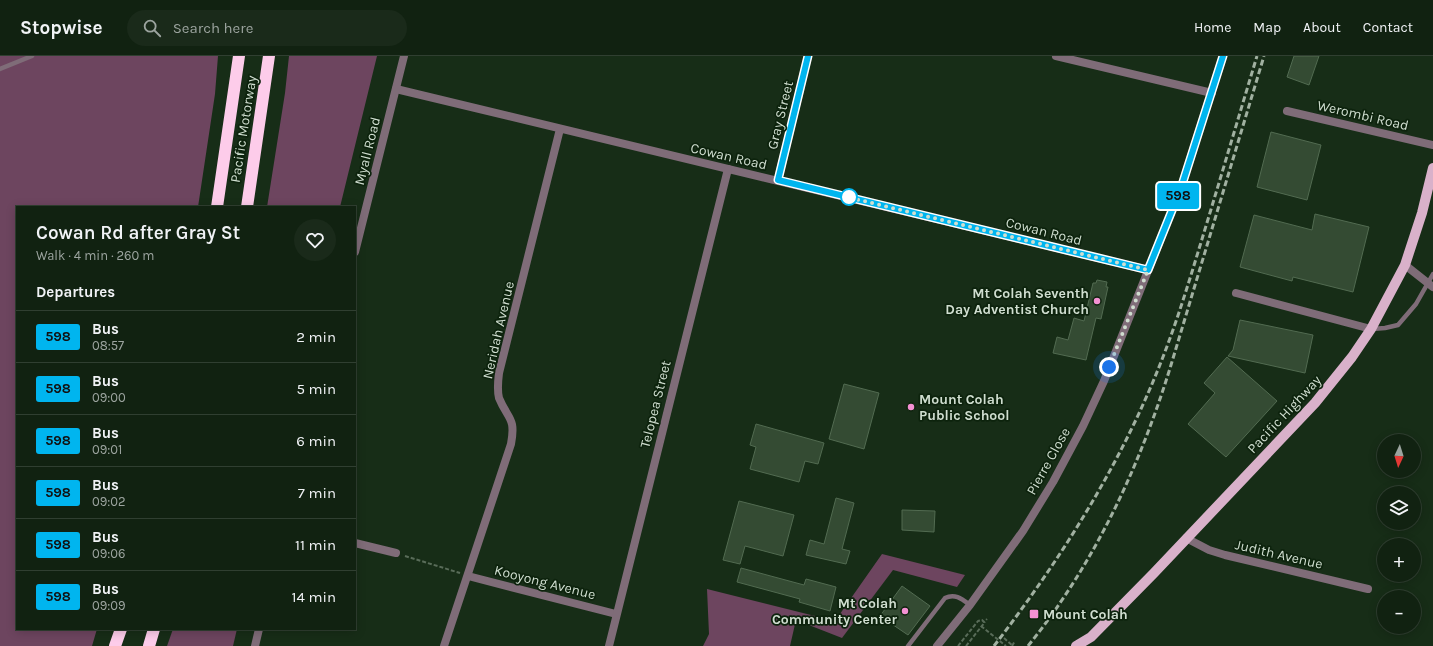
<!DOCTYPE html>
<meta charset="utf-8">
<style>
body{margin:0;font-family:Karla,sans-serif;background:#1a2a1a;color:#f1f3f6;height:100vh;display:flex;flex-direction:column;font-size:15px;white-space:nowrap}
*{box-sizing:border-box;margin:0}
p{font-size:13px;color:#9ca49f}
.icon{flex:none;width:22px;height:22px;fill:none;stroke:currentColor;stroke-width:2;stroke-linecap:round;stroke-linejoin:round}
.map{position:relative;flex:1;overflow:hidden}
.side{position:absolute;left:16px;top:150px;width:340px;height:424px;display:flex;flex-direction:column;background:#121;border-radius:0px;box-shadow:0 2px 10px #0003,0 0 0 1px #303f31}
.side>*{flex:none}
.badge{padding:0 8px;border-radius:3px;font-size:14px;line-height:26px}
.needle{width:26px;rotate:184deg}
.fabs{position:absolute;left:1377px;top:378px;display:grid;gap:8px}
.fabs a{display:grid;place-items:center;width:44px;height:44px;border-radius:50%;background:#121;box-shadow:0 2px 10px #0003,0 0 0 1px #303f31;font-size:20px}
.you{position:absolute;width:20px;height:20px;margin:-10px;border:3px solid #fff;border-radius:50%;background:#1a73e8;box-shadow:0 0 0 6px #1a73e833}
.map>.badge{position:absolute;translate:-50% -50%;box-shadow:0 0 0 2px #fff}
h2{padding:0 20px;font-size:15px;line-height:36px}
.round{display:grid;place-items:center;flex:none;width:42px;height:42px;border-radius:21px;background:#1a2a1a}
.summary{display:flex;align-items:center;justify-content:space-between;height:68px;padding:0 20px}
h1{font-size:19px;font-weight:600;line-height:30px}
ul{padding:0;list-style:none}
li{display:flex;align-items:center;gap:12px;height:52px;padding:0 20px;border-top:1px solid #303f31}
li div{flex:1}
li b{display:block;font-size:15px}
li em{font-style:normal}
li .badge{min-width:44px;font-weight:700;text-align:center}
header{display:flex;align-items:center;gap:24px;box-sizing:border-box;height:56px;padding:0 20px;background:#121;border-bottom:1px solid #303f31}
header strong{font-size:19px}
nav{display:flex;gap:22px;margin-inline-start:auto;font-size:14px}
.search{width:280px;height:36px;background:#1a2a1a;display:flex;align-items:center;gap:10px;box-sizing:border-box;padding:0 14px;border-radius:22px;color:#9ca49f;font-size:15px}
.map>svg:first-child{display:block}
.forest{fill:#6d455f}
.building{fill:#344b33;stroke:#526b51}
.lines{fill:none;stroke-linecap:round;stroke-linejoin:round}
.path{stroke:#596c59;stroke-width:2;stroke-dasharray:4 2;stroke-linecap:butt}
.service{stroke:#7f6c78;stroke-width:4.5}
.minor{stroke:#7f6c78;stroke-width:8}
.primary{stroke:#d9b1ca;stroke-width:10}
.motorway{stroke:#fdccea;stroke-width:12}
.rail{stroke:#a1b1a1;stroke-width:3;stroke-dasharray:6 3;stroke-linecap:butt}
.path-bridge{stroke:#596c59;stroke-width:2;stroke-dasharray:4 2;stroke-linecap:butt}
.line-casing{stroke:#fff;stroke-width:9}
.line{stroke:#00b5ef;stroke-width:6}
.walk{stroke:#d0ded0;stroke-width:4;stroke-dasharray:0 7.2}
.stop-dot{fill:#fff;stroke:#00b5ef;stroke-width:2}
.poi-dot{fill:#f491d3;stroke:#0d230d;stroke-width:1.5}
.labels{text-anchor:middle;stroke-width:3.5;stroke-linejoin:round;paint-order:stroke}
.street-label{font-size:14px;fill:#d0ded0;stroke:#0d230d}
.poi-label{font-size:14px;font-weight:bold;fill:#d0ded0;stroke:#0d230d;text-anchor:end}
</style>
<header>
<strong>Stopwise</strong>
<div class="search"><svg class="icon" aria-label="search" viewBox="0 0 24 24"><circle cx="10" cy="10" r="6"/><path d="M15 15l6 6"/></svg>Search here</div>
<nav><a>Home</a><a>Map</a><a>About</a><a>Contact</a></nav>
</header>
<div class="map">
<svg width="1433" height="590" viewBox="0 0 1433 590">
<rect width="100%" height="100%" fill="#172d17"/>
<!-- forest -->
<g class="forest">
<polygon points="0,0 218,0 215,38 198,151 17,151 17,573 97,573 92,590 0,590"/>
<polygon points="289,0 377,0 340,151 267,151 285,37"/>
<polygon points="882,498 965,519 957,531 893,514 842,582 796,564 790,590 703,590 709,578 707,533 835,565"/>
<polygon points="173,573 237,573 233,590 167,590"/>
</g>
<!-- building -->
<g class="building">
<polygon points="1294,0 1319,0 1309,29 1287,21"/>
<polygon points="1271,76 1321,89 1307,144 1257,131"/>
<polygon points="1315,158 1369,171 1353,236 1293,221 1292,225 1240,211 1254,159 1312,174"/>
<polygon points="1097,224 1107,226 1106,231 1108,231 1101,263 1096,262 1086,304 1053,297 1057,281 1068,284 1074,262 1084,265 1093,227 1096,227"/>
<polygon points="1240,264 1313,279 1305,317 1228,300 1233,294"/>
<polygon points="1227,301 1277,345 1226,401 1188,368 1215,337 1204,327"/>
<polygon points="844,328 879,337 864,393 829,383"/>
<polygon points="756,368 824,387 818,408 805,405 799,426 750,413 756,391 750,389"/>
<polygon points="836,442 854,447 842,493 850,495 846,508 806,499 810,484 824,488"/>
<polygon points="739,445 794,459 783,500 745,490 740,508 723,504"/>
<polygon points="902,454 935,455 934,476 902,474"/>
<polygon points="741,512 804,529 806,523 836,531 830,555 799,546 800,543 737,526"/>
<polygon points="902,530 930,550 908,579 880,560"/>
</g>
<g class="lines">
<!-- path -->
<g class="path">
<polyline points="405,500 460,517"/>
<polyline points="1004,582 1013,590"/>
<polyline points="958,590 978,565 982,564 984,566 987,563"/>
<polyline points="966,590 985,566"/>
</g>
<!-- service -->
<g class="service">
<polyline points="0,13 32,0"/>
<polyline points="1372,273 1385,272 1398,269 1416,248 1433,218"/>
<path d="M908,590L945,542C955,537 962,543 970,549"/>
</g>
<!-- minor -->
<g class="minor">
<polyline points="1056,0 1212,37"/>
<polyline points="396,33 1148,214"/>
<polyline points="1287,55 1433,89"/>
<polyline points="778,124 808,0"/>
<polyline points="355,196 404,0"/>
<polyline points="1405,209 1433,231"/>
<polyline points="1236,237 1371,273"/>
<polyline points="1186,482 1209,494 1225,499 1368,533"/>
<polyline points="355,487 396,497"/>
<polyline points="468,520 616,558"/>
<polyline points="255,590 259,573"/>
<path d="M444,590L511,388C516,361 508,364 499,342C497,334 498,325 499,317L560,73"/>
<polyline points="609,590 728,113"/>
<polyline points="937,590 970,549 1023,475 1053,426 1083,370 1104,325 1181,132 1223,0"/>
</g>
<!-- primary -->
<polyline class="primary" points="1076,590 1091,581 1154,517 1315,347 1352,301 1371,273 1405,209 1422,157 1433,112"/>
<!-- motorway -->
<g class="motorway">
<polyline points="217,151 239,0"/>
<polyline points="247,151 269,0"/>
<polyline points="115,590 121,573"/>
<polyline points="149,590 154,573"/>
</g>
<!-- rail -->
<g class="rail">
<path d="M994,590C1061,503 1121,408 1161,306C1180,258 1194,209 1209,160C1225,107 1241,53 1257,0"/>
<path d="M1028,590C1095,507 1140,410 1171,309L1264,0"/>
</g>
<!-- path-bridge -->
<g class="path-bridge">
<polyline points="981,570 1006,590"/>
<polyline points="1012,590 1015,585"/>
</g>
</g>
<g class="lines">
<!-- line casing -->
<g class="line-casing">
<polyline id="line" points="808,0 778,124 1148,214 1181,132 1223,0"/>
</g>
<!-- line -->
<use href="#line" class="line"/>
<!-- walk -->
<polyline class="walk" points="849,141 843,140 1148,214 1109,311"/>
</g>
<!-- markers -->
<circle class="stop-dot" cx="849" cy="141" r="8"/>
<g class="poi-dot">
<circle cx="1097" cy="245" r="4"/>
<circle cx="911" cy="351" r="4"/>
<circle cx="905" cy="555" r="4"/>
<rect x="1029" y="553" width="10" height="10" rx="2"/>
</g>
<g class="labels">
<!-- street labels -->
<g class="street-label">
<text transform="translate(780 59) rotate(-76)" y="5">Gray Street</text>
<text transform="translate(1363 59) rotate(13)" y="5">Werombi Road</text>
<text transform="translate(243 73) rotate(-81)" y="5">Pacific Motorway</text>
<text transform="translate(367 95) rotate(-76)" y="5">Myall Road</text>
<text transform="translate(729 100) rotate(13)" y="5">Cowan Road</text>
<text transform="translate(1044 175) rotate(14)" y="5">Cowan Road</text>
<text transform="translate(498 274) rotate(-77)" y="5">Neridah Avenue</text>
<text transform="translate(655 348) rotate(-76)" y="5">Telopea Street</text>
<text transform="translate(1284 358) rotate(-47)" y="5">Pacific Highway</text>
<text transform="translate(1048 405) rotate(-61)" y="5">Pierre Close</text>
<text transform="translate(1279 498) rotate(13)" y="5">Judith Avenue</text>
<text transform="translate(545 526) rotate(14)" y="5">Kooyong Avenue</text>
</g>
<!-- poi labels -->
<g class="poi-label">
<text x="1089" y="242">Mt Colah Seventh<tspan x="1089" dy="16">Day Adventist Church</tspan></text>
<text x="919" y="348" text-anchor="start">Mount Colah<tspan x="919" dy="16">Public School</tspan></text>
<text x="897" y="552">Mt Colah<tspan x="897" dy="16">Community Center</tspan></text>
<text x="1043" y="563" text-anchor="start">Mount Colah</text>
</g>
</g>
</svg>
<div class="fabs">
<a><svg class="needle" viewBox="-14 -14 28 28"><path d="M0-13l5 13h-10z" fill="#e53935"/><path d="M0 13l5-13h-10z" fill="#9ca49f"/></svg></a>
<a><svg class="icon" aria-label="layers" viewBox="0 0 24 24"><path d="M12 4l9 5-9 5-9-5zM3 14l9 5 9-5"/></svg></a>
<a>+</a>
<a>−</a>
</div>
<div class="you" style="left:1109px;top:311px"></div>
<b class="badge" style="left:1178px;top:140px;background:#00b5ef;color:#111">598</b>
<section class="side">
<div class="summary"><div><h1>Cowan Rd after Gray St</h1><p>Walk · 4 min · 260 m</p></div><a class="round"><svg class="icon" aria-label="heart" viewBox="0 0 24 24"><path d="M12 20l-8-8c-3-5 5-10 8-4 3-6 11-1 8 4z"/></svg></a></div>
<h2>Departures</h2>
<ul>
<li><span class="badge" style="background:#00b5ef;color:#111">598</span><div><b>Bus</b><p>08:57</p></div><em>2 min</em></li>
<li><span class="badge" style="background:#00b5ef;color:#111">598</span><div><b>Bus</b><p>09:00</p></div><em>5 min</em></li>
<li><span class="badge" style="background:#00b5ef;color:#111">598</span><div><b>Bus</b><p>09:01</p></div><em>6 min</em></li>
<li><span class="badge" style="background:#00b5ef;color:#111">598</span><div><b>Bus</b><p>09:02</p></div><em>7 min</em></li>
<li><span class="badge" style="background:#00b5ef;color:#111">598</span><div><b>Bus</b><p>09:06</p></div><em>11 min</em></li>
<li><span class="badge" style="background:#00b5ef;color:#111">598</span><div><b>Bus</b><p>09:09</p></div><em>14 min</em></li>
</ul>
</section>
</div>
